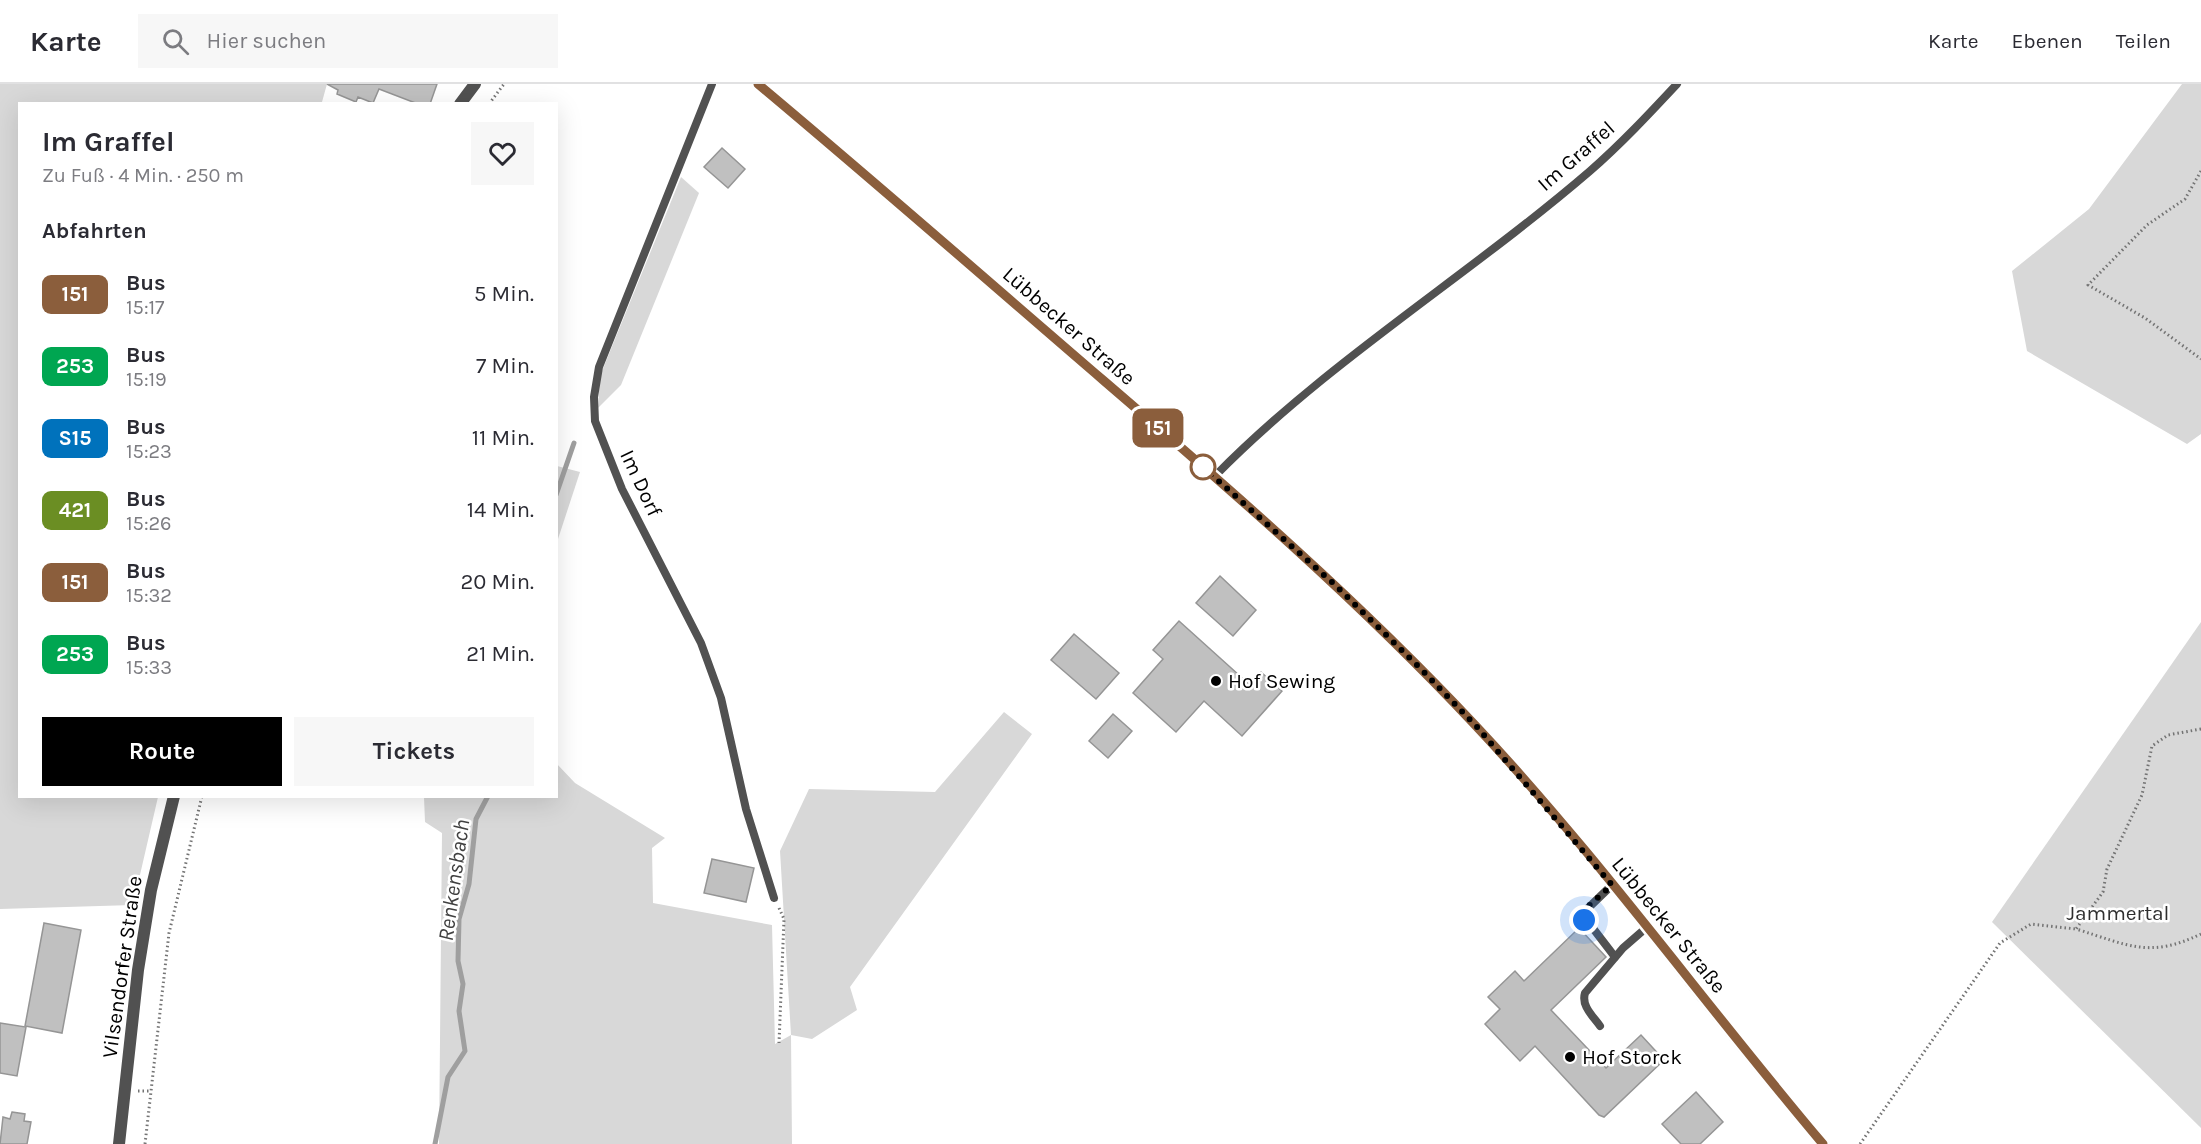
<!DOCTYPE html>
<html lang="de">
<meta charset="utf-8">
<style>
body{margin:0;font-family:Karla,sans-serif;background:#f7f7f7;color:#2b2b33;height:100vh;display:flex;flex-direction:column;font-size:22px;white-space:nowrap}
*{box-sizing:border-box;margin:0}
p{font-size:20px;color:#7c7c81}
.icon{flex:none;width:33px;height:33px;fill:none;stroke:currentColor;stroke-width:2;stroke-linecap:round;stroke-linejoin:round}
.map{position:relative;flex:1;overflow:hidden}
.side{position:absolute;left:18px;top:18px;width:540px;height:696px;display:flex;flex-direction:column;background:#fff;border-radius:0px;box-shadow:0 6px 24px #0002}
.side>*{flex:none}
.badge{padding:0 12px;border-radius:9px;font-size:21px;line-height:39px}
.you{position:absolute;width:30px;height:30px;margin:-15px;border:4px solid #fff;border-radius:50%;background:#1a73e8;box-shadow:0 0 0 9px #1a73e833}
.map>.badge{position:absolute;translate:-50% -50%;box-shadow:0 0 0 3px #fff}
h2{padding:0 24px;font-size:22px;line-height:54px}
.round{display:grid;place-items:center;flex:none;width:63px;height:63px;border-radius:0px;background:#f7f7f7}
.overview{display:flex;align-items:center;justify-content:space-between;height:102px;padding:0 24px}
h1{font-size:28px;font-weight:700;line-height:45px}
.action{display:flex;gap:12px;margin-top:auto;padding:12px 24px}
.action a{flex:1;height:69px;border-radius:0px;background:#000;color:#fff;font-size:24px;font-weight:700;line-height:69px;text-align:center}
.action a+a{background:#f7f7f7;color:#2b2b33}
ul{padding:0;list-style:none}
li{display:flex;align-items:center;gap:18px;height:72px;padding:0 24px}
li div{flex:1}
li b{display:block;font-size:22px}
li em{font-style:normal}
li .badge{min-width:66px;font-weight:700;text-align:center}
header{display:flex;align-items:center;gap:36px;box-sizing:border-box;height:84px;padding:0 30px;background:#fff;border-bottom:2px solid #e1e1e2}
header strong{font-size:28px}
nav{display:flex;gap:33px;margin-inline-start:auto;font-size:21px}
.search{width:420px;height:54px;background:#f7f7f7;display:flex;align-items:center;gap:15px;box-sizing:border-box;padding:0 21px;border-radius:0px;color:#7c7c81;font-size:22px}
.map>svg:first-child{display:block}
.green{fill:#d8d8d8}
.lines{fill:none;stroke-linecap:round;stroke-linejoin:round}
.stream{stroke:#9f9f9f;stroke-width:5}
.building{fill:#c0c0c0;stroke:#959595;stroke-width:1.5}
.path{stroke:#737373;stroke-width:3;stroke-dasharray:1.5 3;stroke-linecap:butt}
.service{stroke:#515151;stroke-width:8}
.tertiary{stroke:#515151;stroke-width:12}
.secondary{stroke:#1e1e1e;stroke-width:12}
.line-casing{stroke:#fff;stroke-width:14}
.line{stroke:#8b5e3c;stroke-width:9}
.walk{stroke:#000;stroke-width:6;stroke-dasharray:0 10.8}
.stop-dot{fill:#fff;stroke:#8b5e3c;stroke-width:3}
.poi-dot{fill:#000;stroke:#fff;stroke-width:2}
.labels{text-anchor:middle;stroke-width:5;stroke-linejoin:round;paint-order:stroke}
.street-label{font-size:21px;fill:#000;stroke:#fff}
.poi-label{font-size:21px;fill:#000;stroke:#fff;text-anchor:start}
.park-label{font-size:21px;fill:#2f2f2f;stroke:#fff}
.water-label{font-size:22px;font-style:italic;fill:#404040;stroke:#fff}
</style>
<header>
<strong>Karte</strong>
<div class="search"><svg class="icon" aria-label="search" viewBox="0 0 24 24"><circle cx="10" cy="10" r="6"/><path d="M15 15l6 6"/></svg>Hier suchen</div>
<nav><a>Karte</a><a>Ebenen</a><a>Teilen</a></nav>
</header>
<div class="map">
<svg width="2201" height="1060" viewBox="0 0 2201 1060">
<rect width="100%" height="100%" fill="#fff"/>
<!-- green -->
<g class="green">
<polygon points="0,0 327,0 322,18 324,19 20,20 20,712 158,713 133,821 0,825"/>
<polygon points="2182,0 2201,0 2201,350 2187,360 2027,267 2012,187 2089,125"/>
<polygon points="681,93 699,109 621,301 598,324 600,292"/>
<polygon points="557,382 580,388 557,458 556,382"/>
<polygon points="2201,538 2201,1044 1992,838"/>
<polygon points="1004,628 1032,650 850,903 857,926 812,955 791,951 792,1060 439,1060 442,749 425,738 424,713 556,712 557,680 575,699 665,754 652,764 653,819 772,841 775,960 791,951 780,767 809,705 935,708"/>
</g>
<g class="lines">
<!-- stream -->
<g class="stream">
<polyline points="556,411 574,359"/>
<polyline points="435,1060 448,993 465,967 459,927 463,900 458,877 459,835 469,800 476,735 488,712"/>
</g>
</g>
<!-- building -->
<g class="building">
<polygon points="327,0 437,0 430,20 418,20 379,5 373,19 358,13 356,18 337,10 338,6"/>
<polygon points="722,64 745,85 728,104 704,83"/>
<polygon points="1220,492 1256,526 1233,552 1196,519"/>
<polygon points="1179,537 1250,601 1261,588 1282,607 1242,652 1204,617 1176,648 1133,609 1163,575 1153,566"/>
<polygon points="1074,550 1119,589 1096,615 1051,576"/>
<polygon points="1113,630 1132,647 1108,674 1089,657"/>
<polygon points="712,775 754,784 746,818 704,809"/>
<polygon points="44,839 81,846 62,949 25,942"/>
<polygon points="1579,844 1606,873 1551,926 1606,984 1641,951 1664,976 1604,1033 1599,1031 1535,962 1520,977 1485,940 1500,925 1488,913 1515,887 1524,897"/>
<polygon points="0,939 26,943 17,992 0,989"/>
<polygon points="1696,1008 1723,1038 1700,1060 1681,1060 1662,1040"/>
<polygon points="12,1028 25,1030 24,1037 31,1038 27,1060 0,1060 3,1033 10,1035"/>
</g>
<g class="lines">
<!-- path -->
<g class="path">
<polyline points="489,20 504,0"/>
<polyline points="2201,87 2185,115 2147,141 2088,201 2145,234 2201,275"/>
<path d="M2201,645L2168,651L2152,662L2142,711L2107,785L2103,808L2076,845C2128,861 2149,875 2201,850"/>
<polyline points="779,824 784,835 779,959"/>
<polyline points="138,1007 151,1007"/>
<polyline points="145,1060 169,849 202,712"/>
<polyline points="1860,1060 2000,859 2031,840 2076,845"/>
</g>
<!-- service -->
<g class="service">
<polyline points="712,0 599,283 594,313 595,337 622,405 701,559 721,614 746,725 774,814"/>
<path d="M1215,392C1328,277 1468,192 1590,87C1621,60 1649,30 1677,0"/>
<polyline points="1612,801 1582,830 1615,873"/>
<path d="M1600,942C1593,932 1581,922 1585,909L1623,864L1646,844"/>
</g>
<!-- tertiary -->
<g class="tertiary">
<polyline points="460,20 475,0"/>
<polyline points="119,1060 138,886 151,806 174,712"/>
</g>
<!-- secondary -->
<path class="secondary" d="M758,0C868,93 976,187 1086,281C1220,396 1354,512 1475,641C1599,773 1705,922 1823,1060"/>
</g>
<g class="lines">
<!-- line casing -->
<g class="line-casing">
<path id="line" d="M758,0C874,97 988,197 1103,296C1231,406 1359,517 1475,641C1599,773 1706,922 1823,1060"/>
</g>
<!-- line -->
<use href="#line" class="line"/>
<!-- walk -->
<polyline class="walk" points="1203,383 1334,500 1421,585 1477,643 1612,801 1584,826 1584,836"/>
</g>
<!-- markers -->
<circle class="stop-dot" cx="1203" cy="383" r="12"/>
<g class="poi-dot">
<circle cx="1216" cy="597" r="6"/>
<circle cx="1570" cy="973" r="6"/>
</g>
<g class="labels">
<!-- street labels -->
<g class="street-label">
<text transform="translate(1576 72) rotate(-41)" y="7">Im Graffel</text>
<text transform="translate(1069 242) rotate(41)" y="7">Lübbecker Straße</text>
<text transform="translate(641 399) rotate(65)" y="7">Im Dorf</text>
<text transform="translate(1669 841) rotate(51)" y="7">Lübbecker Straße</text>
<text transform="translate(122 883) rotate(-82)" y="7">Vilsendorfer Straße</text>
</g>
<!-- poi labels -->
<g class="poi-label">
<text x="1228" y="604">Hof Sewing</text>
<text x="1582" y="980">Hof Storck</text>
</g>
<!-- park labels -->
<g class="park-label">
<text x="2118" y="836">Jammertal</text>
</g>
<!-- water labels -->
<g class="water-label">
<text transform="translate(453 796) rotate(-82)" y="8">Renkensbach</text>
</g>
</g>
</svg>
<div class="you" style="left:1584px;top:836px"></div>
<b class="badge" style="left:1158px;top:344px;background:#8b5e3c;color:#fff">151</b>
<section class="side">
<div class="overview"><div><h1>Im Graffel</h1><p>Zu Fuß · 4 Min. · 250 m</p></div><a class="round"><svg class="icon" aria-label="heart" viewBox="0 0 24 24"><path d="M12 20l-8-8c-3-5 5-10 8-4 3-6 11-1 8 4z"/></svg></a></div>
<h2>Abfahrten</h2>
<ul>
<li><span class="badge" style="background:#8b5e3c;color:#fff">151</span><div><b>Bus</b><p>15:17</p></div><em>5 Min.</em></li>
<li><span class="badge" style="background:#00a651;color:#fff">253</span><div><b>Bus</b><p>15:19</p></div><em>7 Min.</em></li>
<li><span class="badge" style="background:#0072bc;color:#fff">S15</span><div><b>Bus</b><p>15:23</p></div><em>11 Min.</em></li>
<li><span class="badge" style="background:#6b8e23;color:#fff">421</span><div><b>Bus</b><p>15:26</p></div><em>14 Min.</em></li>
<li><span class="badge" style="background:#8b5e3c;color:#fff">151</span><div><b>Bus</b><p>15:32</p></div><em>20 Min.</em></li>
<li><span class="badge" style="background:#00a651;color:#fff">253</span><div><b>Bus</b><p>15:33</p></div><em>21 Min.</em></li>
</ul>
<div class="action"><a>Route</a><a>Tickets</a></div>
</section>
</div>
